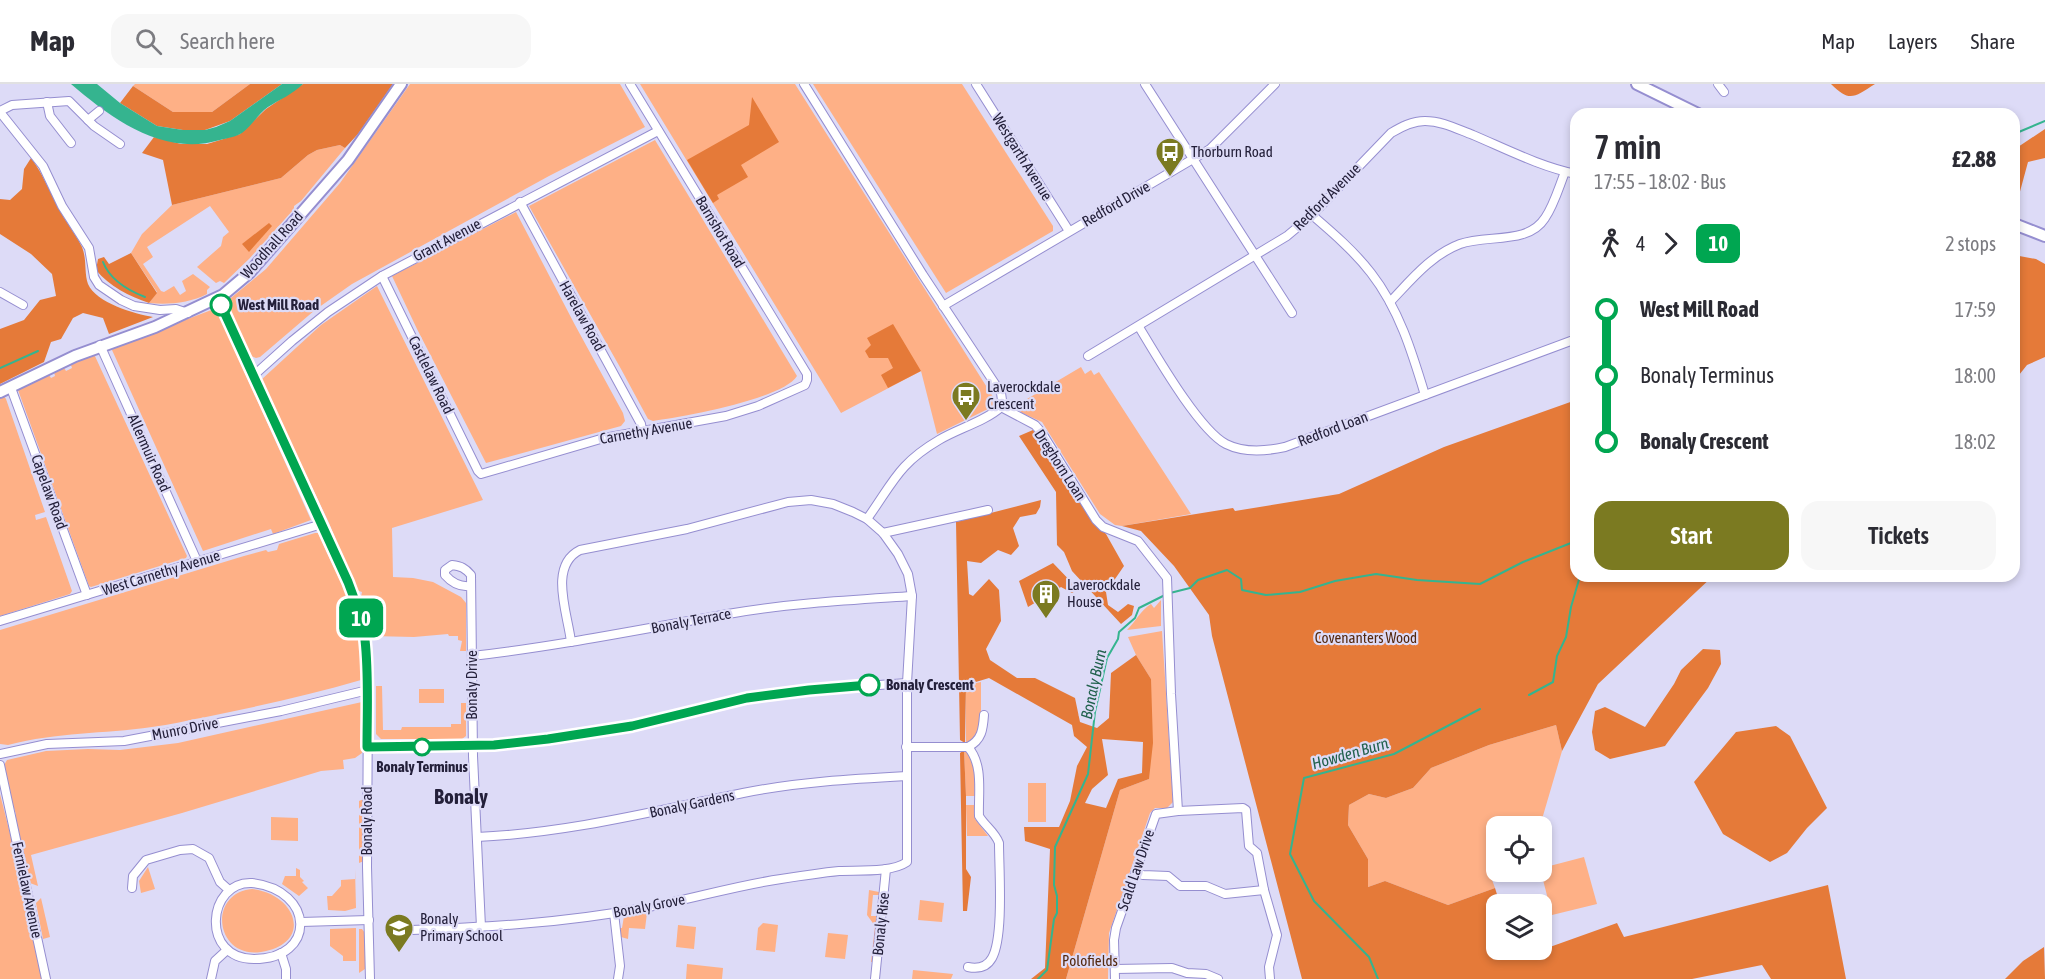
<!DOCTYPE html>
<meta charset="utf-8">
<style>
body{margin:0;font-family:"Asap Condensed",sans-serif;background:#f7f7f7;color:#2b2b33;height:100vh;display:flex;flex-direction:column;font-size:22px;white-space:nowrap}
*{box-sizing:border-box;margin:0}
p{font-size:20px;color:#7c7c81}
.icon{flex:none;width:33px;height:33px;fill:none;stroke:currentColor;stroke-width:2;stroke-linecap:round;stroke-linejoin:round}
.map{position:relative;flex:1;overflow:hidden}
.side{position:absolute;left:1570px;top:24px;width:450px;height:474px;display:flex;flex-direction:column;background:#fff;border-radius:18px;box-shadow:0 3px 9px #0003}
.side>*{flex:none}
.badge{padding:0 12px;border-radius:9px;font-size:21px;line-height:39px}
.controls{position:absolute;left:1486px;top:732px;display:grid;gap:12px}
.controls a{display:grid;place-items:center;width:66px;height:66px;border-radius:12px;background:#fff;box-shadow:0 3px 9px #0003;font-size:30px}
.map>.badge{position:absolute;translate:-50% -50%;box-shadow:0 0 0 3px #fff}
.legs{display:flex;align-items:center;gap:9px;height:66px;padding:0 24px;font-size:20px}
.legs p{margin-inline-start:auto}
.summary{display:flex;align-items:center;justify-content:space-between;height:102px;padding:0 24px}
h1{font-size:33px;font-weight:600;line-height:45px}
.action{display:flex;gap:12px;margin-top:auto;padding:12px 24px}
.action a{flex:1;height:69px;border-radius:18px;background:#7b7a21;color:#fff;font-size:24px;font-weight:600;line-height:69px;text-align:center}
.action a+a{background:#f7f7f7;color:#2b2b33}
ul{padding:0 24px;list-style:none}
li{display:flex;align-items:center;gap:21px;height:66px;font-size:22px}
li i{display:grid;place-items:center;width:9px;height:100%;margin:0 8px;background:currentColor}
li i::after{content:'';width:15px;height:15px;margin:-8px;border:4px solid;border-radius:50%;background:#fff}
li p{margin-inline-start:auto}
li:first-child i{background:linear-gradient(#0000 50%,currentColor 0)}
li:last-child i{background:linear-gradient(currentColor 50%,#0000 0)}
header{display:flex;align-items:center;gap:36px;box-sizing:border-box;height:84px;padding:0 30px;background:#fff;border-bottom:2px solid #e1e1e2}
header strong{font-size:28px}
nav{display:flex;gap:33px;margin-inline-start:auto;font-size:21px}
.search{width:420px;height:54px;background:#f7f7f7;display:flex;align-items:center;gap:15px;box-sizing:border-box;padding:0 21px;border-radius:18px;color:#7c7c81;font-size:22px}
.map>svg:first-child{display:block}
.green{fill:#feb086}
.forest{fill:#e57a39;fill-rule:evenodd}
.water{fill:#35b48f}
.lines{fill:none;stroke-linecap:round;stroke-linejoin:round}
.stream{stroke:#35b48f;stroke-width:2}
.street-casing{stroke:#958ed0;stroke-width:10}
.secondary-casing{stroke:#958ed0;stroke-width:14}
.street{stroke:#fff;stroke-width:8}
.secondary{stroke:#fff;stroke-width:10}
.line-1-casing{stroke:#fff;stroke-width:14}
.line-1{stroke:#00a651;stroke-width:9}
.stop-1-dot{fill:#fff;stroke:#00a651;stroke-width:3}
.labels{text-anchor:middle;stroke-width:4.5;stroke-linejoin:round;paint-order:stroke}
.poi-label{font-size:15px;fill:#24203a;stroke:#dddbf7;text-anchor:start}
.street-label{font-size:15px;fill:#24203a;stroke:#dddbf7}
.stop-label{font-size:15px;font-weight:bold;fill:#24203a;stroke:#dddbf7;text-anchor:start}
.park-label{font-size:15px;fill:#54290f;stroke:#dddbf7}
.water-label{font-size:16px;font-style:italic;fill:#21614d;stroke:#dddbf7}
.district-label{font-size:21px;font-weight:bold;fill:#24203a;stroke:#dddbf7}
</style>
<header>
<strong>Map</strong>
<div class="search"><svg class="icon" aria-label="search" viewBox="0 0 24 24"><circle cx="10" cy="10" r="6"/><path d="M15 15l6 6"/></svg>Search here</div>
<nav><a>Map</a><a>Layers</a><a>Share</a></nav>
</header>
<div class="map">
<svg width="2045" height="895" viewBox="0 0 2045 895">
<rect width="100%" height="100%" fill="#dddbf7"/>
<!-- green -->
<g class="green">
<polygon points="135,0 250,0 212,28 173,28 133,2"/>
<polygon points="410,0 620,0 645,43 549,92 352,200 315,226 260,273 256,274 251,272 226,218 266,185 340,99"/>
<polygon points="640,0 795,0 995,316 994,322 937,350 921,287 841,329"/>
<polygon points="813,0 962,0 1053,142 1053,147 946,209"/>
<path d="M655,56L797,292C783,315 682,333 653,337L648,335L621,285L529,122Z"/>
<path d="M340,61L345,64L301,117L294,122V125L249,175L224,199L220,197L216,199L197,183L221,162L223,153L229,148L210,122L147,163L153,173L143,180L161,207L164,208L174,202L180,211L186,207L182,197L193,190L210,203L207,206V210C190,219 168,221 149,219L157,208L131,169L142,150L172,121L281,94L308,71L317,66Z"/>
<polygon points="516,128 575,241 623,329 625,337 621,342 486,379 417,245 392,192"/>
<polygon points="377,202 483,416 392,444 393,493 413,494 433,498 461,513 466,519 466,567 460,567 462,557 458,556 458,552 449,552 448,550 414,553 371,552 370,542 359,513 361,513 362,508 356,506 329,439 261,296 321,241"/>
<polygon points="214,225 217,227 311,436 273,450 271,445 203,467 112,266 114,263"/>
<polygon points="94,270 187,472 186,474 91,503 89,502 18,306 49,291 51,294 55,292 54,288 64,284 66,287 72,284 71,281"/>
<polygon points="1081,283 1085,290 1091,286 1094,291 1099,288 1191,430 1122,442 1115,441 1100,430 1042,338 1022,329 1015,322"/>
<polygon points="3,311 6,315 45,428 35,431 36,436 46,433 72,507 70,510 0,532 0,313"/>
<path d="M315,449H318C333,484 355,520 360,558C361,571 361,584 361,596C310,611 259,622 206,633C188,636 170,641 152,643C103,650 58,648 8,661L0,660V546L244,472L266,466L268,468L277,466L279,460Z"/>
<path d="M1161,516V542L1127,546C1136,537 1140,527 1151,520L1154,524Z"/>
<polygon points="1162,547 1173,718 1167,724 1155,724 1150,729 1109,849 1108,895 1066,895 1120,706 1149,695 1151,595 1136,571 1128,553"/>
<polygon points="981,598 981,636 977,652 966,659 966,601"/>
<polygon points="376,602 382,602 383,646 401,646 402,643 451,643 451,640 461,640 461,619 466,619 466,652 462,655 381,655 376,650"/>
<rect x="419" y="605" width="25" height="14"/>
<path d="M362,618V669L355,674L343,676L344,685L321,687L182,729L31,771L38,802L30,799L15,736C17,731 15,724 11,720L3,683L7,676L46,667L88,665L120,666L178,659Z"/>
<polygon points="1556,641 1562,667 1540,742 1497,742 1497,788 1491,793 1495,804 1448,821 1385,797 1368,803 1368,775 1348,741 1349,721 1369,710 1386,714 1413,704 1431,684 1489,661"/>
<path d="M964,666C978,674 974,698 975,712H966Z"/>
<rect x="1028" y="699" width="18" height="39"/>
<polygon points="0,710 20,789 42,895 0,895"/>
<polygon points="364,715 364,777 359,779 359,717"/>
<polygon points="966,721 975,721 975,735 988,752 967,752"/>
<polygon points="271,733 298,734 298,757 271,756"/>
<polygon points="1584,773 1597,820 1552,831 1541,788 1542,784"/>
<polygon points="148,783 155,805 141,809 139,797"/>
<polygon points="296,784 300,786 300,793 304,797 302,798 308,804 299,812 282,800 285,792 296,792"/>
<polygon points="355,785 356,824 345,827 328,826 327,812 332,812 341,802 341,796 355,795"/>
<path d="M252,805C297,810 314,860 261,868C215,875 207,809 252,805Z"/>
<polygon points="869,806 879,808 879,811 873,811 871,832 877,832 872,878 871,878 875,842 867,831"/>
<polygon points="41,814 50,853 43,855 36,819"/>
<polygon points="920,816 944,819 942,838 918,836"/>
<polygon points="644,827 647,829 645,845 629,844 628,855 621,853 620,844 622,844 624,832"/>
<polygon points="763,839 778,841 775,868 756,866 758,844"/>
<polygon points="678,841 696,843 694,865 676,863"/>
<polygon points="356,844 356,877 343,877 343,872 330,862 330,845"/>
<polygon points="359,845 362,845 365,849 365,885 359,889"/>
<polygon points="828,849 848,851 845,875 825,873"/>
<polygon points="687,880 723,884 722,895 686,895"/>
<polygon points="913,886 953,890 951,895 912,895"/>
</g>
<!-- forest -->
<g class="forest">
<polygon points="250,0 282,0 230,37 205,46 183,46 157,42 120,19 133,2 173,28 212,28"/>
<polygon points="303,0 393,0 358,50 345,64 340,61 317,66 308,71 281,94 172,121 163,76 142,69 154,53 181,60 207,60 240,50 266,25"/>
<path d="M1831,0H1875C1854,13 1850,19 1831,0Z"/>
<polygon points="752,13 779,58 741,81 748,93 717,111 719,115 713,119 687,76 749,41"/>
<polygon points="2045,45 2045,74 2028,78 2015,126 2015,65"/>
<path d="M31,74C43,90 49,106 58,123C65,137 75,149 82,163C87,175 84,189 88,200C96,219 135,230 153,233L109,250L103,234L83,229L73,234L61,255L51,258L44,278L0,300V245L24,236L40,216L56,212L52,190L31,170L0,150V115L10,116L22,105L24,85Z"/>
<polygon points="269,139 272,142 249,168 242,160"/>
<path d="M131,169L157,209L149,219C129,212 110,203 96,186L98,175L104,173L109,180Z"/>
<polygon points="2014,171 2036,175 2045,180 2045,273 2027,281 2015,296"/>
<polygon points="893,240 921,287 888,304 881,291 893,284 888,274 869,274 865,267 871,261 867,254"/>
<polygon points="1576,316 1576,492 1713,492 1598,600 1562,667 1556,641 1489,661 1431,684 1413,704 1386,714 1369,710 1349,721 1348,741 1368,775 1368,803 1385,797 1448,821 1495,804 1500,820 1497,820 1497,866 1513,866 1516,875 1617,839 1624,853 1828,801 1846,895 1771,895 1762,881 1692,895 1302,895 1212,552 1209,531 1174,482 1141,447 1122,442 1233,424 1235,427 1339,410 1444,363"/>
<polygon points="1033,346 1074,412 1106,450 1124,482 1106,508 1108,521 1118,528 1128,520 1134,522 1132,531 1121,540 1072,487 1064,468 1057,461 1056,408 1019,352"/>
<path d="M1041,416L1040,423L1036,430L1020,433L1013,444L1019,462L1011,471L998,466L981,479L967,477L969,510L973,512L989,495L999,506L1001,537L986,565L990,576L1017,594H1035L1075,614L1080,638L1097,644L1109,634L1111,589L1136,571L1151,595L1153,659L1149,695L1120,706L1066,895H1031L1045,884L1050,765L1025,757L1024,743H1059L1070,717L1077,682L1087,663L1074,652L1072,641L989,594L966,601L965,659L960,656L956,438ZM1102,655L1143,658L1142,689L1118,695L1106,724L1085,719L1092,705L1108,691Z"/>
<polygon points="1053,479 1078,505 1072,509 1061,503 1028,523 1019,497"/>
<polygon points="1703,565 1720,566 1721,580 1708,604 1665,662 1610,675 1595,666 1592,648 1595,627 1605,623 1645,643 1674,600 1681,586"/>
<polygon points="1776,642 1790,652 1827,724 1807,744 1787,769 1770,778 1723,750 1694,698 1736,648"/>
<polygon points="964,666 966,712 966,785 971,793 967,827 963,827 960,669"/>
<polygon points="2044,863 2045,895 2005,895 2023,877"/>
</g>
<!-- water -->
<path class="water" d="M71,0H97L120,19L157,42L183,46H205L216,43L230,37L282,0H303C293,10 279,16 268,23C258,30 252,42 242,49C236,53 227,54 220,56C163,73 112,35 71,0Z"/>
<g class="lines">
<!-- stream -->
<g class="stream">
<polyline points="2014,50 2045,37"/>
<path d="M103,178C110,196 127,206 145,213"/>
<polyline points="0,284 38,267"/>
<polyline points="1170,509 1190,504 1198,496 1227,486 1241,495 1242,506 1266,511 1300,508 1335,497 1376,490 1417,496 1480,500 1523,478 1576,457"/>
<polyline points="1529,611 1553,598 1557,572 1566,553 1571,523 1580,492"/>
<polyline points="1038,895 1047,886 1054,835 1057,829 1057,812 1054,801 1055,763 1088,690 1095,628 1107,574 1118,555 1119,548 1135,534 1139,524 1165,511"/>
<polyline points="1378,895 1369,873 1314,817 1290,770 1304,694 1394,670 1480,625"/>
</g>
<!-- street casing -->
<g class="street-casing">
<g id="street">
<polyline points="804,0 923,191 1001,309 1002,316 1001,323"/>
<polyline points="976,0 1069,147"/>
<polyline points="1145,0 1292,229"/>
<polyline points="1718,0 1724,8"/>
<polyline points="47,18 50,32 71,59"/>
<polyline points="0,27 12,21 69,17 94,42 120,60"/>
<polyline points="0,28 43,82 62,122 89,164 94,193 99,201 121,216 134,222 160,226 176,225 188,229"/>
<polyline points="88,36 99,27"/>
<polyline points="520,118 641,340 642,346"/>
<path d="M1312,131C1333,149 1354,167 1371,189C1399,225 1412,268 1425,311"/>
<polyline points="382,192 478,387 481,390 604,354 726,332 758,322 805,301 807,296 807,290 630,0"/>
<polyline points="0,208 23,221"/>
<polyline points="218,214 348,498 361,535 365,555 368,606 367,783 370,895"/>
<path d="M1390,218C1411,196 1431,171 1460,160C1487,150 1528,161 1545,134C1554,121 1559,103 1565,88"/>
<polyline points="943,222 1210,65 1275,0"/>
<path d="M1139,243C1156,271 1199,346 1226,360C1244,369 1267,367 1285,363L1576,255"/>
<polyline points="100,261 197,477"/>
<path d="M1088,272L1287,152L1312,131L1391,49C1401,43 1412,37 1425,37C1442,37 1457,45 1473,51C1506,65 1541,83 1576,90"/>
<polyline points="253,292 292,257 328,228 382,192 658,47"/>
<polyline points="11,304 87,511"/>
<polyline points="1001,323 1035,341 1042,349 1096,436 1103,443 1138,457 1167,494 1171,610 1178,727"/>
<path d="M867,435C893,399 898,380 939,356C957,345 986,337 1001,323"/>
<polyline points="883,449 988,426"/>
<path d="M470,502C460,503 452,499 445,491V486L452,481C461,482 465,484 471,491L473,672L481,843"/>
<polyline points="0,537 322,440"/>
<path d="M472,572C560,562 647,544 734,529C793,519 853,516 912,512"/>
<polyline points="367,663 472,662 515,659 632,642 747,614 809,606 907,599"/>
<path d="M906,663H968C984,681 978,710 979,732C985,742 995,748 999,759C999,785 1004,853 992,874C987,883 978,885 968,883"/>
<path d="M968,663C982,656 983,645 984,631"/>
<polyline points="0,670 47,660 124,657 281,627 368,606"/>
<polyline points="0,681 46,895"/>
<path d="M477,753C568,749 654,727 743,709C798,698 852,695 907,692"/>
<polyline points="1135,789 1143,791 1168,792 1180,802 1206,802 1225,810 1264,806"/>
<path d="M252,799C315,806 317,875 254,875C200,875 207,797 252,799Z"/>
<polyline points="132,804 133,792 146,776 180,766 193,765 209,774 220,798 229,806"/>
<polyline points="614,829 620,882 618,895"/>
<polyline points="301,838 369,836"/>
<path d="M411,846C487,843 562,839 638,825C686,817 732,802 781,795C800,792 820,789 839,787C858,786 891,789 907,778V599L912,512L908,490L898,470L883,449L867,435L853,428L833,420L811,416L788,418L687,445L580,466C548,482 568,530 571,558"/>
<polyline points="281,869 286,885 286,895"/>
<polyline points="1115,885 1172,884 1187,889 1206,890 1218,895"/>
<polyline points="211,895 215,877 227,866"/>
<polyline points="875,895 886,785"/>
<polyline points="1115,895 1114,856 1116,844 1156,730 1178,727 1243,724 1246,726 1249,762 1257,769 1264,806 1277,851 1269,883 1270,895"/>
</g>
</g>
<!-- secondary casing -->
<g class="secondary-casing">
<g id="secondary">
<polyline points="1637,0 1698,30"/>
<polyline points="2014,140 2045,152"/>
<polyline points="0,308 75,272 155,243 223,211 249,189 348,76 401,0"/>
</g>
</g>
<!-- street -->
<use href="#street" class="street"/>
<!-- secondary -->
<use href="#secondary" class="secondary"/>
</g>
<g class="lines">
<!-- line-1 casing -->
<g class="line-1-casing">
<path id="line-1" d="M221,221L348,498C355,517 363,536 365,556C369,592 367,628 367,663L494,661L548,655L632,642L747,614L809,606L869,601"/>
</g>
<!-- line-1 -->
<use href="#line-1" class="line-1"/>
</g>
<!-- icons -->
<defs>
<g id="bus-pin" transform="scale(1.5)"><path d="M0 17L-7.5 6A9.5 9.5 0 1 1 7.5 6Z" fill="#7b7a21" stroke="#dddbf7"/><path d="M-5-6H5V4H4V6H2V4H-2V6H-4V4H-5ZM-3.5-4V0h7V-4ZM-3.5 1.2v1.5H-2V1.2ZM2 1.2v1.5H3.5V1.2Z" fill="#fff"/></g>
<g id="building-pin" transform="scale(1.5)"><path d="M0 17L-7.5 6A9.5 9.5 0 1 1 7.5 6Z" fill="#7b7a21" stroke="#dddbf7"/><path d="M-4-6H4V6H1V3H-1V6H-4ZM-2.5-4.3h1.7v1.8h-1.7ZM.8-4.3h1.7v1.8H.8ZM-2.5-1h1.7V.8h-1.7ZM.8-1h1.7V.8H.8Z" fill="#fff"/></g>
<g id="school-pin" transform="scale(1.5)"><path d="M0 17L-7.5 6A9.5 9.5 0 1 1 7.5 6Z" fill="#7b7a21" stroke="#dddbf7"/><path d="M0-5L7-2L0 1L-7-2ZM-4 1L0 2.5L4 1V4Q0 6-4 4Z" fill="#fff"/></g>
</defs>
<g fill-rule="evenodd">
<use href="#bus-pin" x="1170" y="68"/>
<use href="#bus-pin" x="966" y="312"/>
<use href="#building-pin" x="1046" y="510"/>
<use href="#school-pin" x="399" y="844"/>
</g>
<!-- markers -->
<g class="stop-1-dot">
<circle cx="221" cy="221" r="10"/>
<circle cx="869" cy="601" r="10"/>
<circle cx="422" cy="663" r="8"/>
</g>
<g class="labels">
<!-- poi labels -->
<g class="poi-label">
<text x="1191" y="73">Thorburn Road</text>
<text x="987" y="308">Laverockdale<tspan x="987" dy="17">Crescent</tspan></text>
<text x="1067" y="506">Laverockdale<tspan x="1067" dy="17">House</tspan></text>
<text x="420" y="840">Bonaly<tspan x="420" dy="17">Primary School</tspan></text>
</g>
<!-- street labels -->
<g class="street-label">
<text transform="translate(1022 73) rotate(58)" y="5">Westgarth Avenue</text>
<text transform="translate(1327 113) rotate(-45)" y="5">Redford Avenue</text>
<text transform="translate(1116 120) rotate(-30)" y="5">Redford Drive</text>
<text transform="translate(720 148) rotate(59)" y="5">Barnshot Road</text>
<text transform="translate(447 156) rotate(-28)" y="5">Grant Avenue</text>
<text transform="translate(272 161) rotate(-48)" y="5">Woodhall Road</text>
<text transform="translate(582 232) rotate(61)" y="5">Harelaw Road</text>
<text transform="translate(431 291) rotate(64)" y="5">Castlelaw Road</text>
<text transform="translate(1333 345) rotate(-21)" y="5">Redford Loan</text>
<text transform="translate(646 347) rotate(-10)" y="5">Carnethy Avenue</text>
<text transform="translate(149 369) rotate(66)" y="5">Allermuir Road</text>
<text transform="translate(1060 381) rotate(57)" y="5">Dreghorn Loan</text>
<text transform="translate(49 408) rotate(70)" y="5">Capelaw Road</text>
<text transform="translate(161 489) rotate(-17)" y="5">West Carnethy Avenue</text>
<text transform="translate(691 537) rotate(-11)" y="5">Bonaly Terrace</text>
<text transform="translate(472 601) rotate(-90)" y="5">Bonaly Drive</text>
<text transform="translate(185 645) rotate(-11)" y="5">Munro Drive</text>
<text transform="translate(692 720) rotate(-12)" y="5">Bonaly Gardens</text>
<text transform="translate(367 737) rotate(-90)" y="5">Bonaly Road</text>
<text transform="translate(1136 786) rotate(-71)" y="5">Scald Law Drive</text>
<text transform="translate(27 806) rotate(78)" y="5">Fernielaw Avenue</text>
<text transform="translate(649 822) rotate(-11)" y="5">Bonaly Grove</text>
<text transform="translate(881 840) rotate(-84)" y="5">Bonaly Rise</text>
</g>
<!-- stop labels -->
<g class="stop-label">
<text x="238" y="226">West Mill Road</text>
<text x="886" y="606">Bonaly Crescent</text>
<text x="422" y="688" text-anchor="middle">Bonaly Terminus</text>
</g>
<!-- park labels -->
<g class="park-label">
<text x="1366" y="559">Covenanters Wood</text>
<text x="1090" y="882">Polofields</text>
</g>
<!-- water labels -->
<g class="water-label">
<text transform="translate(1093 600) rotate(-78)" y="6">Bonaly Burn</text>
<text transform="translate(1350 669) rotate(-16)" y="6">Howden Burn</text>
</g>
<!-- district labels -->
<g class="district-label">
<text x="461" y="720">Bonaly</text>
</g>
</g>
</svg>
<div class="controls">
<a><svg class="icon" aria-label="locate" viewBox="0 0 24 24"><circle cx="12" cy="12" r="6"/><path d="M12 2v4M12 18v4M2 12h4M18 12h4"/></svg></a>
<a><svg class="icon" aria-label="layers" viewBox="0 0 24 24"><path d="M12 4l9 5-9 5-9-5zM3 14l9 5 9-5"/></svg></a>
</div>
<b class="badge" style="left:361px;top:534px;background:#00a651;color:#fff">10</b>
<section class="side">
<div class="summary"><div><h1>7 min</h1><p>17:55 – 18:02 · Bus</p></div><b>£2.88</b></div>
<div class="legs"><svg class="icon" aria-label="walk" viewBox="0 0 24 24"><circle cx="13" cy="4" r="2"/><path d="M13 8l-2 6 4 7M11 14l-3 7M7 12l3-4h3l4 4"/></svg>4<svg class="icon" aria-label="forward" viewBox="0 0 24 24"><path d="M9 5l7 7-7 7"/></svg><b class="badge" style="background:#00a651;color:#fff">10</b><p>2 stops</p></div>
<ul>
<li><i style="color:#00a651"></i><b>West Mill Road</b><p>17:59</p></li>
<li><i style="color:#00a651"></i><span>Bonaly Terminus</span><p>18:00</p></li>
<li><i style="color:#00a651"></i><b>Bonaly Crescent</b><p>18:02</p></li>
</ul>
<div class="action"><a>Start</a><a>Tickets</a></div>
</section>
</div>
